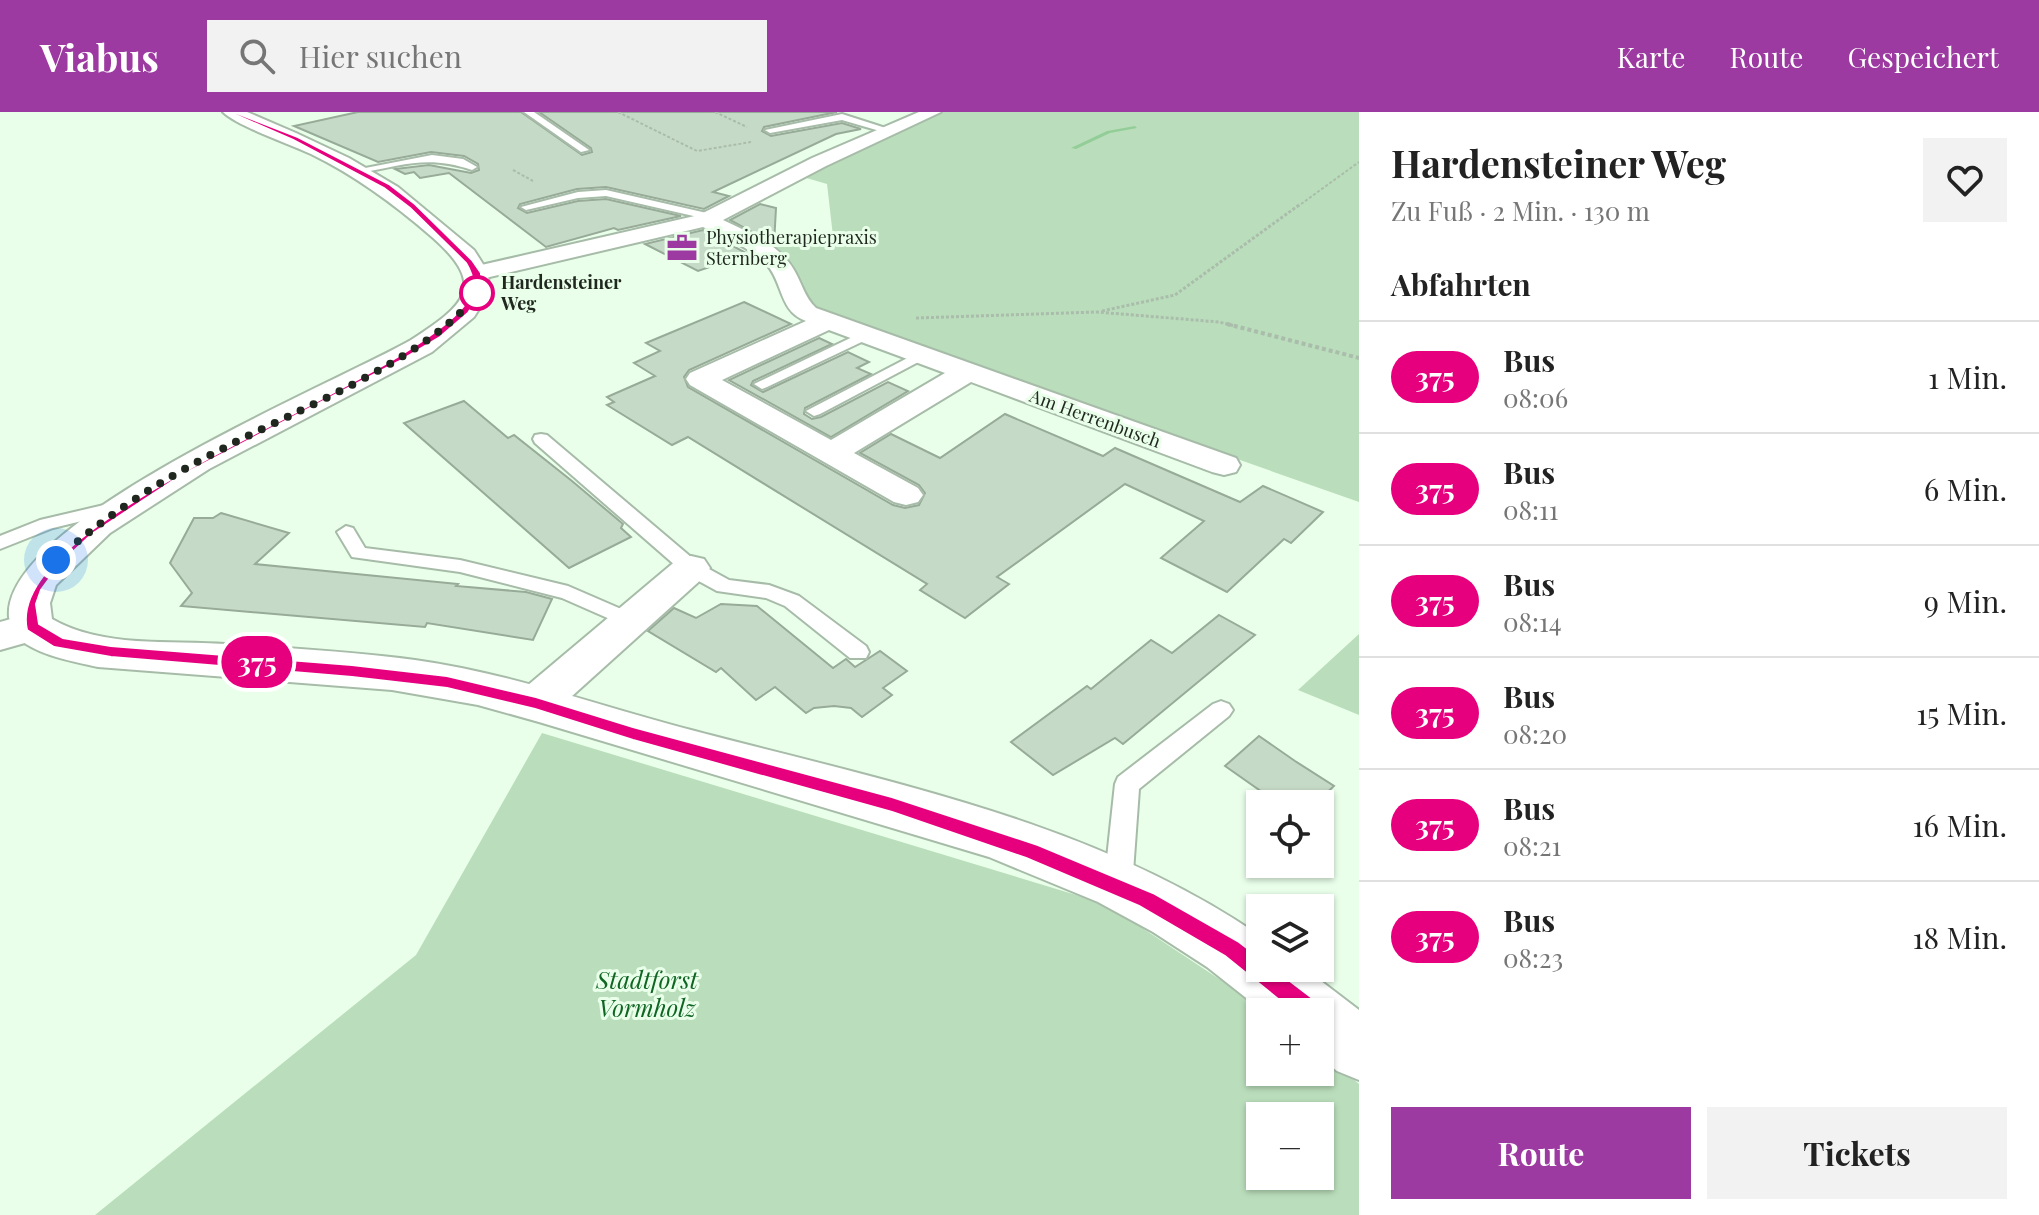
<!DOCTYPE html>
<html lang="de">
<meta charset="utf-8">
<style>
body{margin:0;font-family:"Playfair Display",serif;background:#f2f2f2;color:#222;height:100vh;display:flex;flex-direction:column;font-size:30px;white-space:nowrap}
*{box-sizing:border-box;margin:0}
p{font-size:26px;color:#767676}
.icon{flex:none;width:44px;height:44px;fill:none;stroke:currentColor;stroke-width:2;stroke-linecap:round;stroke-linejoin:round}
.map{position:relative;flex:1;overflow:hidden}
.side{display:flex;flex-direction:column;background:#fff;width:680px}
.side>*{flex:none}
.badge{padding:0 16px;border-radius:26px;font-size:28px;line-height:52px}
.controls{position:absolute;left:1246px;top:678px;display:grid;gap:16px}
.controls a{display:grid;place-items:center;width:88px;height:88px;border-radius:0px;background:#fff;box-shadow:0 2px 6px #0004;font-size:40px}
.you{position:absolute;width:40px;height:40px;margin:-20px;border:6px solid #fff;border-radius:50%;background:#1a73e8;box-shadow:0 0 0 12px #1a73e833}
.map>.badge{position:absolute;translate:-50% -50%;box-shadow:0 0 0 4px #fff}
h2{padding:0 32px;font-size:30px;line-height:72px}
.round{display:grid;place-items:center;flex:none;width:84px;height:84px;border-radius:0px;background:#f2f2f2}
.overview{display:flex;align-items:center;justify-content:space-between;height:136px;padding:0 32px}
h1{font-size:38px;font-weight:700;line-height:60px}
.action{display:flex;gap:16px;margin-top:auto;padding:16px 32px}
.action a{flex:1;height:92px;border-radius:0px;background:#9d3aa1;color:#fff;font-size:32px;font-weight:700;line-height:92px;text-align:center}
.action a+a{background:#f2f2f2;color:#222}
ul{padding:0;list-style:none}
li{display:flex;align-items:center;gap:24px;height:112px;padding:0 32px;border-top:2px solid #e0e0e0}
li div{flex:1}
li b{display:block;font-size:30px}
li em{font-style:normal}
li .badge{min-width:88px;font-weight:700;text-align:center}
header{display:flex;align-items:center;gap:48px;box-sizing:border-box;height:112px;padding:0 40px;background:#9d3aa1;color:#fff}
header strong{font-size:38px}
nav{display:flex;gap:44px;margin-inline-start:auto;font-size:28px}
.search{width:560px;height:72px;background:#f2f2f2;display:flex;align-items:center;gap:20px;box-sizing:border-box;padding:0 28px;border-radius:0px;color:#767676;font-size:30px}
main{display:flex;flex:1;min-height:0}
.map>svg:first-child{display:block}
.green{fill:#badebb;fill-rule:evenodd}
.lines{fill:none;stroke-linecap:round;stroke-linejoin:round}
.stream{fill:#93cd97;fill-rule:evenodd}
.building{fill:#c6dbc7;stroke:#97ab98;stroke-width:2}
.service-casing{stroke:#a7bca8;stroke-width:4}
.minor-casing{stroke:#a7bca8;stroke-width:4}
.secondary-casing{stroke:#a7bca8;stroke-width:4}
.path-far2{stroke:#aabcab;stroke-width:2;stroke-dasharray:3 2;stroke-linecap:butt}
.path-far1{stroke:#aabcab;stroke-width:3;stroke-dasharray:3 2;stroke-linecap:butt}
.path{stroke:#aabcab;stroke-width:4;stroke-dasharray:4 3;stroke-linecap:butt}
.service{fill:#fff;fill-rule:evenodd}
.minor{fill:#fff;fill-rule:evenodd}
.secondary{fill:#fff;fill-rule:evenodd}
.line{fill:#e6007e;stroke:#fff;stroke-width:2}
.walk{stroke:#1f271f;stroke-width:8;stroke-dasharray:0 14.4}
.stop-dot{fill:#fff;stroke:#e6007e;stroke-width:4}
.labels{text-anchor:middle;stroke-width:6;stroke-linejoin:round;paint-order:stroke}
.far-poi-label{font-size:18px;fill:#1f271f;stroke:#e9ffea;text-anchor:start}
.far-stop-label{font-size:18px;font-weight:bold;fill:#1f271f;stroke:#e9ffea;text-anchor:start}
.far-street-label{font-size:18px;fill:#1f271f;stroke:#e9ffea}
.near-park-label{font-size:24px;font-style:italic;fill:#0f6522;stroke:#e9ffea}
</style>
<header>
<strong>Viabus</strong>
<div class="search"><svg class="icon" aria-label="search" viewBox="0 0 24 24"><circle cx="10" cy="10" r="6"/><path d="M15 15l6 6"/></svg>Hier suchen</div>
<nav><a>Karte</a><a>Route</a><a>Gespeichert</a></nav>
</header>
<main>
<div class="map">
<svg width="1359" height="1103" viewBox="0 0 1359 1103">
<rect width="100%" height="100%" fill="#e9ffea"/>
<!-- green -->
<g class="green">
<polygon points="943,0 1359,0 1359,390 814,198 786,146 776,135 834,133 827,72 803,65"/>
<polygon points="1359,522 1359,603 1298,578"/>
<path d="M542,621L1106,792L1269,900H1260V960H1320V938L1359,972V1103H95L416,843ZM1260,1004H1320V1064H1260Z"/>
</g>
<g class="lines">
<!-- stream -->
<polygon class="stream" points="1135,14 1137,16 1110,21 1076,37 1071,36 1107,19"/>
</g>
<!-- building -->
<g class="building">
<polygon points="358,0 521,0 582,43 592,40 591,36 539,0 837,0 764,15 762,19 771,24 842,11 861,17 836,22 713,80 729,84 704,97 606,75 577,77 520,92 518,96 527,101 578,89 606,87 681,104 618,118 614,116 546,135 449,61 420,66 414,60 405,62 395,57 429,53 471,61 479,58 478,52 464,44 431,40 378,50 294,14"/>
<polygon points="760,92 776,96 774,132 730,108"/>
<polygon points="703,118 748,142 698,159 645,132"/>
<polygon points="744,190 791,212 689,258 684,265 688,275 893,393 905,396 919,393 925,381 919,373 860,341 891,322 940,346 1005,302 1103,344 1115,336 1240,390 1263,374 1323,400 1291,431 1284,427 1227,480 1161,446 1204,409 1125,372 997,465 1009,472 965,506 920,478 927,472 688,325 672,333 607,293 614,290 607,285 655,264 634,251 660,239 646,231"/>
<polygon points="819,226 832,232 753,269 751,273 763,280 848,240 869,250 857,256 871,262 805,296 804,302 812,307 821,305 888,270 908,279 831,325 729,268"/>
<polygon points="464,289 508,326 514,323 572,369 623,412 621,416 631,425 569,456 404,311"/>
<polygon points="221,401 289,421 255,452 458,472 456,474 526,480 552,487 533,528 427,511 425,515 181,494 192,481 170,451 194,406 213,406"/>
<polygon points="721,492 757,494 833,556 846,547 855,555 880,539 907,559 883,576 892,583 862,605 851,596 834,594 814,596 806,601 775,575 756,588 721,556 716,560 648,519 674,496 696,506"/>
<polygon points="1219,503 1255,523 1123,632 1115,626 1053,663 1011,630 1087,574 1091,577 1151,528 1172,541"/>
<polygon points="1259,624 1295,649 1334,674 1315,692 1279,692 1225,654"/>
</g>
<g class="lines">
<!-- service casing -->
<g class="service-casing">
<g id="service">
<polygon points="524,0 534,0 589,38 581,40"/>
<polygon points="842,2 895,19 890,22 842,8 770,21 765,18"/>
<path d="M432,43L463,47L477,55L472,58C428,43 404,53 360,61L355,58Z"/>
<polygon points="606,78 711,102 717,105 711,108 606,84 578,86 526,98 521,95 578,80"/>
<polygon points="865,219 872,223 870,226 767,275 762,277 754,272"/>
<polygon points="919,240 926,244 924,247 820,302 814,304 806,299"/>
<polygon points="541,322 547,323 698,451 729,468 769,473 799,484 866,534 869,540 866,546 850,546 785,494 766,486 717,479 684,461 535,331 533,327 535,323"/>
<polygon points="121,389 130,394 127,398 53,416 0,437 0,424 40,408"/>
<polygon points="346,414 353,416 365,436 460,448 568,474 635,503 638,508 635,513 628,515 562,486 460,460 352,445 337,420"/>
<polygon points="1221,589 1229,592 1233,598 1229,604 1139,677 1132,774 1128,783 1118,786 1108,783 1104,774 1115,672 1118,665 1213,592"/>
</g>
</g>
<!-- minor casing -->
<g class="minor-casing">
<g id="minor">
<path d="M919,0H941L826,54L723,108C748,120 779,132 794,158C802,171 804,185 816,196L1236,346L1240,353L1236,360L1224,363L1212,360L971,270L854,341L918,376L923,383L918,390L906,393L894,390L690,273L686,267L690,261L806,209C780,200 783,172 768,154C752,136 725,126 703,115L477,168L469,166L465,161L469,156L477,154L699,103L812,46ZM829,218L945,261L831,328L722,268Z"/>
<polygon points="691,444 704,447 710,456 704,465 551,603 536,608 521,603 514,591 521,579 678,447"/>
<polygon points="32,501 46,505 52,515 46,525 0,538 0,510"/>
</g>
</g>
<!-- secondary casing -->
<g class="secondary-casing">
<path id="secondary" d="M223,0H247L296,21L349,46L398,75L474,138L488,160L489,181L474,205L432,240L209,357L110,421L56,473L50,491L52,507C102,536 169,528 225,532C289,536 352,540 415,548C509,561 599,594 691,618C884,669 1093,709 1260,824V856H1304L1359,898V968L1337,959L1320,945V900H1264L1207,855L1153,820L1098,790L989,745L539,610L478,593L392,578L98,555C72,549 39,544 18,526C12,521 11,513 9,505C0,409 338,270 411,228C465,193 488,174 432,125C394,92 356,64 311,42C290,32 237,14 223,0Z"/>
</g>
<!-- path-far2 -->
<g class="path-far2">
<polyline points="618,0 697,39 751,30"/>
<polyline points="715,0 747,15"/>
<polyline points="513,58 533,69"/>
<polyline points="1297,95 1359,50"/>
</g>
<!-- path-far1 -->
<g class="path-far1">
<polyline points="1102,199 1175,183 1299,93"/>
<polyline points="916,206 1097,200 1219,210 1235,214"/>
</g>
<!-- path -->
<polyline class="path" points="1227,212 1359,246"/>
<!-- service -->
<use href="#service" class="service"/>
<!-- minor -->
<use href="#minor" class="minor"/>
<!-- secondary -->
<use href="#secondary" class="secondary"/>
</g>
<!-- line -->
<path class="line" d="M229,0H234L298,25L389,72L415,92L472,148L481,161V181L468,201L440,225L398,250L180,364L92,422L61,451L41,478L36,492L39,512L63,526L111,534L352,553L447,564L536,585L633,615L892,685L1038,733L1153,781L1239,830L1320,892L1323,900L1320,908L1312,911L1304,908L1225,844L1139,794L1026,746L892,700L633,628L535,597L447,576L352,565L111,545L54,535L27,518C0,401 422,271 470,185C476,174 472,161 466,151L410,96L384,76L293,28Z"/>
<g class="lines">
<!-- walk -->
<path class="walk" d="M56,448C107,402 163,367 224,336C294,299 434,244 477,181"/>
</g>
<!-- icons -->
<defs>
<g id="office-bare" transform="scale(2.4)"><path d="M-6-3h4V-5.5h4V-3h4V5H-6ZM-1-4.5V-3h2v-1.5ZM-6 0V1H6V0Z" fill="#9d3aa1" stroke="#e9ffea" stroke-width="2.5" paint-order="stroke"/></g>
</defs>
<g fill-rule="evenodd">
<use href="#office-bare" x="682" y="136"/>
</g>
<!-- markers -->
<circle class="stop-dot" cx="477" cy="181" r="16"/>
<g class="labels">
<!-- far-poi labels -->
<g class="far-poi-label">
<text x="706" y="132">Physiotherapiepraxis<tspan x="706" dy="21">Sternberg</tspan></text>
</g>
<!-- far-stop labels -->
<g class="far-stop-label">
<text x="501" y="177">Hardensteiner<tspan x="501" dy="21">Weg</tspan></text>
</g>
<!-- far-street labels -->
<g class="far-street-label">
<text transform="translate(1095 307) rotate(20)" y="6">Am Herrenbusch</text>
</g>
<!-- near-park labels -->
<g class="near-park-label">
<text x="647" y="877">Stadtforst<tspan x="647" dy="28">Vormholz</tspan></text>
</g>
</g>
</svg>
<div class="controls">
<a><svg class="icon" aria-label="locate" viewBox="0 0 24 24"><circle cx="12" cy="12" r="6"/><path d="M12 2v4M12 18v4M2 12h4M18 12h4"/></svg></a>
<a><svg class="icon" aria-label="layers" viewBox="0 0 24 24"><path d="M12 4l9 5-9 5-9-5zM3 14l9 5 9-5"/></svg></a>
<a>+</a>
<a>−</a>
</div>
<div class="you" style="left:56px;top:448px"></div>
<b class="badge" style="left:257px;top:550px;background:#e6007e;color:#fff">375</b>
</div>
<section class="side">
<div class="overview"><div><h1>Hardensteiner Weg</h1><p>Zu Fuß · 2 Min. · 130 m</p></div><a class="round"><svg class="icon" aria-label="heart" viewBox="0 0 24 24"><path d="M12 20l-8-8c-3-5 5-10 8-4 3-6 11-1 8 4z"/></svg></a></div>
<h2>Abfahrten</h2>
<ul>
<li><span class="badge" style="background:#e6007e;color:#fff">375</span><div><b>Bus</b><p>08:06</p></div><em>1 Min.</em></li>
<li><span class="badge" style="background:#e6007e;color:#fff">375</span><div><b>Bus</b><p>08:11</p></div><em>6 Min.</em></li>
<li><span class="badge" style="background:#e6007e;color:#fff">375</span><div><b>Bus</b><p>08:14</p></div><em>9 Min.</em></li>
<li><span class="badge" style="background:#e6007e;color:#fff">375</span><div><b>Bus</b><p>08:20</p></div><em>15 Min.</em></li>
<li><span class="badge" style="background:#e6007e;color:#fff">375</span><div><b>Bus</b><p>08:21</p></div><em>16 Min.</em></li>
<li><span class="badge" style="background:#e6007e;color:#fff">375</span><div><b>Bus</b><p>08:23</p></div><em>18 Min.</em></li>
</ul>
<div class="action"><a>Route</a><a>Tickets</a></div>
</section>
</main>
